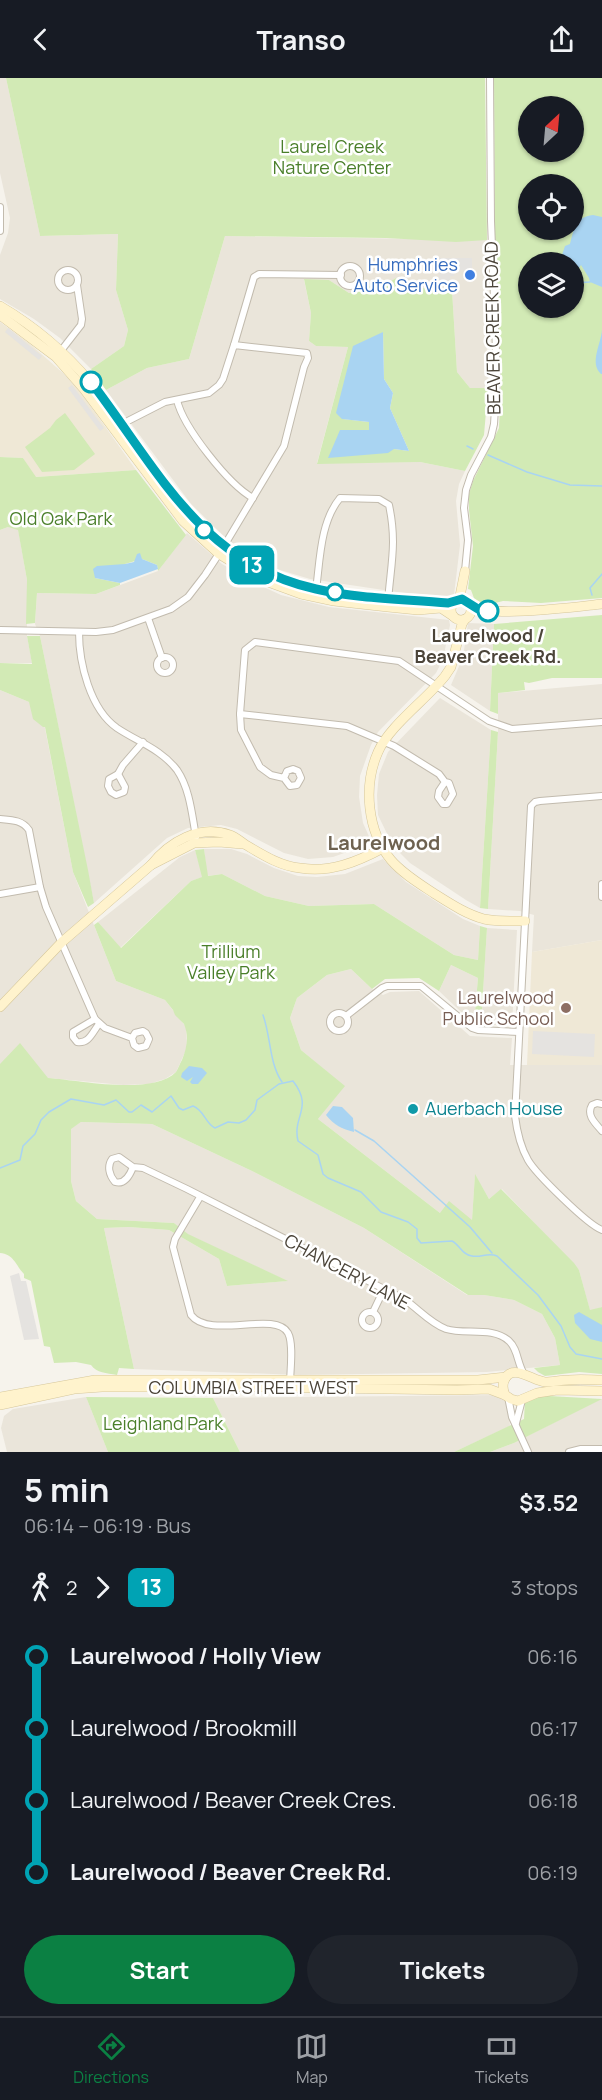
<!DOCTYPE html>
<meta charset="utf-8">
<style>
body{margin:0;font-family:Manrope,sans-serif;background:#20242c;color:#f1f3f6;height:100vh;display:flex;flex-direction:column;font-size:22px;white-space:nowrap}
*{box-sizing:border-box;margin:0}
p{font-size:20px;color:#9ea1a6}
.icon{flex:none;width:33px;height:33px;fill:none;stroke:currentColor;stroke-width:2;stroke-linecap:round;stroke-linejoin:round}
.map{position:relative;height:1374px;overflow:hidden}
.details{display:flex;flex-direction:column;background:#171b24;flex:1}
.details>*{flex:none}
.badge{padding:0 12px;border-radius:9px;font-size:21px;line-height:39px}
.needle{width:39px;rotate:26deg}
.tools{position:absolute;left:518px;top:18px;display:grid;gap:12px}
.tools a{display:grid;place-items:center;width:66px;height:66px;border-radius:50%;background:#171b24;box-shadow:0 2px 4px #0004;font-size:30px}
.map>.badge{position:absolute;translate:-50% -50%;box-shadow:0 0 0 3px #fff}
.legs{display:flex;align-items:center;gap:9px;height:66px;padding:0 24px;font-size:20px}
.legs p{margin-inline-start:auto}
.overview{display:flex;align-items:center;justify-content:space-between;height:102px;padding:0 24px}
h1{font-size:33px;font-weight:700;line-height:45px}
.button{display:flex;gap:12px;margin-top:auto;padding:12px 24px}
.button a{flex:1;height:69px;border-radius:36px;background:#0b8043;color:#fff;font-size:24px;font-weight:700;line-height:69px;text-align:center}
.button a+a{background:#20242c;color:#f1f3f6}
ul{padding:0 24px;list-style:none}
li{display:flex;align-items:center;gap:21px;height:72px;font-size:22px}
li i{display:grid;place-items:center;width:9px;height:100%;margin:0 8px;background:currentColor}
li i::after{content:'';width:15px;height:15px;margin:-8px;border:4px solid;border-radius:50%;background:#171b24}
li p{margin-inline-start:auto}
li:first-child i{background:linear-gradient(#0000 50%,currentColor 0)}
li:last-child i{background:linear-gradient(currentColor 50%,#0000 0)}
header{display:flex;justify-content:space-between;align-items:center;height:78px;padding:0 24px;background:#171b24;font-size:27px;font-weight:700}
.tabs{display:flex;justify-content:space-around;align-items:center;height:84px;border-top:2px solid #363941;background:#171b24;font-size:16px;color:#9ea1a6}
.tabs a{display:grid;justify-items:center;gap:3px}
.tabs .active{color:#0b8043}
.map>svg:first-child{display:block}
.residential{fill:#eae5da}
.education{fill:#efe8d6}
.green{fill:#d2eab5;fill-rule:evenodd}
.parking{fill:#e5e3e0}
.water{fill:#a9d4f2}
.lines{fill:none;stroke-linecap:round;stroke-linejoin:round}
.stream{stroke:#a9d4f2;stroke-width:1.5}
.street-casing{stroke:#c2bbae;stroke-width:8}
.secondary-casing{stroke:#d6c79b;stroke-width:10}
.street{stroke:#fff;stroke-width:6}
.secondary{stroke:#fff3cd;stroke-width:9}
.line-1-casing{stroke:#fff;stroke-width:14}
.line-1{stroke:#00a3b4;stroke-width:9}
.shop-dot{fill:#3f7fe0;stroke:#fff;stroke-width:2}
.stop-1-dot{fill:#fff;stroke:#00a3b4;stroke-width:3}
.education-dot{fill:#8d6e63;stroke:#fff;stroke-width:2}
.culture-dot{fill:#0f9aa8;stroke:#fff;stroke-width:2}
.labels{text-anchor:middle;stroke-width:5;stroke-linejoin:round;paint-order:stroke}
.park-label{font-size:18px;fill:#4a7f2a;stroke:#fff}
.shop-label{font-size:18px;fill:#366cbe;stroke:#fff;text-anchor:end}
.street-label{font-size:18px;fill:#4b4439;stroke:#fff}
.stop-label{font-size:18px;font-weight:bold;fill:#4b4439;stroke:#fff}
.education-label{font-size:18px;fill:#785e54;stroke:#fff;text-anchor:end}
.culture-label{font-size:18px;fill:#0d838f;stroke:#fff;text-anchor:start}
.neighbourhood-label{font-size:20px;font-weight:bold;fill:#6e6250;stroke:#fff}
</style>
<header><svg class="icon" aria-label="back" viewBox="0 0 24 24"><path d="M15 5l-7 7 7 7"/></svg>Transo<svg class="icon" aria-label="share" viewBox="0 0 24 24"><path d="M12 15V3M7 8l5-5 5 5M5 13v7h14v-7"/></svg></header>
<div class="map">
<svg width="602" height="1374" viewBox="0 0 602 1374">
<rect width="100%" height="100%" fill="#f6f3ec"/>
<!-- residential -->
<g class="residential">
<polygon points="0,0 6,0 40,158 118,156 116,212 128,252 124,268 91,291 60,260 34,241 0,221 0,177 8,155 10,140 0,95"/>
<polygon points="225,158 487,162 485,214 488,310 470,310 457,294 452,212 410,209 396,200 384,207 364,208 360,213 349,215 329,202 304,202 311,235 309,263 316,268 348,269 317,385 420,384 465,393 459,406 456,423 460,467 454,517 452,519 397,514 310,501 270,489 234,468 191,426 106,312 147,290 189,281"/>
<polygon points="8,449 18,451 27,502 27,558 32,585 0,585 0,452"/>
<polygon points="187,455 222,486 251,503 281,517 329,529 449,542 450,547 443,581 436,595 378,654 371,667 360,698 359,719 363,745 372,765 333,779 308,781 284,775 237,751 221,747 188,750 167,760 94,825 40,558 35,546 37,515 96,516 158,493"/>
<polygon points="468,545 494,546 490,633 451,607 463,579"/>
<polygon points="602,606 602,862 532,874 534,837 520,833 488,831 498,654 498,615"/>
<polygon points="0,612 29,624 42,635 73,794 116,903 165,922 186,949 187,970 176,994 165,1001 149,1006 123,1007 48,1000 0,986"/>
<polygon points="440,620 491,652 480,830 466,822 410,785 393,768 378,737 377,717 379,696 388,674"/>
<polygon points="204,771 231,771 247,776 274,790 298,798 317,799 345,796 383,781 406,804 463,841 480,848 478,882 454,877 374,826 309,828 265,818 222,796 207,798"/>
<polygon points="195,772 203,799 191,803 120,870 98,844 180,779"/>
<polygon points="487,850 517,852 512,947 481,947"/>
<polygon points="451,887 478,900 474,946 439,913"/>
<polygon points="351,891 372,911 383,917 390,914 419,913 470,958 512,960 510,987 602,987 602,1229 590,1233 579,1192 502,1111 489,1121 475,1097 472,1142 440,1135 318,1041 344,1008 301,972 290,940 297,920 327,897"/>
<polygon points="81,1044 152,1046 252,1093 364,1150 467,1217 484,1217 514,1222 542,1236 555,1260 560,1287 487,1294 299,1297 134,1291 104,1150 129,1149 169,1152 219,1181 227,1208 287,1203 187,1156 174,1145 97,1141 76,1123 71,1103 70,1051"/>
<polygon points="504,1317 508,1324 510,1348 454,1374 240,1374 213,1320"/>
<polygon points="86,1319 108,1374 7,1374 1,1350 4,1338 13,1331"/>
<polygon points="600,1321 602,1321 602,1374 490,1374 514,1365"/>
</g>
<!-- education -->
<g class="education">
<polygon points="0,244 30,266 64,296 79,312 136,392 35,399 23,380 0,379"/>
<polygon points="602,862 602,987 527,987 532,874"/>
</g>
<!-- green -->
<g class="green">
<polygon points="6,0 485,0 487,162 456,164 386,160 225,158 189,281 147,290 106,312 91,291 124,268 128,252 116,212 118,156 40,158"/>
<path d="M494,0H602V520L541,525L503,523L487,527L475,523L471,512L468,511L473,468L469,432V416L473,403L499,350L501,307L495,164ZM528,28H573V74H528ZM528,106H573V152H528ZM528,184H573V230H528Z"/>
<path d="M396,200L410,209L452,212L457,294L470,310H488L484,357L465,393L420,384L317,386L348,269L316,268L309,263L311,235L304,201L329,202L349,215L360,213L364,208L384,207ZM383,254L384,301L393,315L390,330L409,373L394,371L340,352H369V344L343,341Z"/>
<polygon points="65,335 95,376 74,392 42,394 25,369 50,350 56,342"/>
<polygon points="0,379 23,380 36,399 136,392 186,457 158,493 157,487 142,481 125,486 95,500 120,505 120,507 96,516 37,515 35,545 26,546 27,502 18,452 8,449 0,452"/>
<polygon points="602,537 602,600 552,600 529,605 524,604 525,612 498,615 498,636 490,633 494,546"/>
<polygon points="27,558 40,558 88,792 94,825 88,829 73,794 45,649 43,649 33,641 29,624 0,612 0,585 32,586"/>
<polygon points="491,652 498,654 488,831 480,830"/>
<path d="M204,771L208,798L222,796L265,818L309,828L374,826L454,877L478,882L480,848L487,850L481,947L474,946L478,900L451,887L439,913L419,900L385,901L372,911L351,891L327,897L297,920L290,940L301,972L345,1008L318,1041L440,1135L449,1123L472,1142L475,1096L489,1121L501,1111L574,1185L579,1192L590,1232L602,1229V1296L579,1294L545,1298L538,1294L534,1290L560,1287L555,1260L542,1236L514,1222L484,1217H468L364,1150L252,1093L152,1046L81,1044L71,1051V1103L76,1123L97,1141L174,1145L188,1156L288,1203L227,1208L219,1181L169,1152L129,1149L104,1150L134,1291L119,1290L117,1297C106,1295 97,1295 91,1287L76,1284L54,1285L50,1269L44,1268L31,1203L24,1200V1196C16,1188 14,1176 0,1175V986L20,965L48,1000C78,1002 153,1018 176,994C178,991 180,985 182,982C187,970 189,958 184,946L175,937L173,932L165,922L116,903L94,847L98,844L121,870L191,803L202,799L195,772Z"/>
<polygon points="532,1317 602,1321 514,1365 490,1374 454,1374 524,1341 525,1322"/>
<polygon points="86,1319 213,1320 240,1374 108,1374"/>
</g>
<!-- parking -->
<g class="parking">
<polygon points="439,180 472,180 472,192 455,192 454,198 450,198 450,203 439,203"/>
<polygon points="8,250 42,278 39,282 5,254"/>
<polygon points="72,307 104,350 100,353 68,310"/>
<polygon points="533,953 595,956 594,979 532,976"/>
<polygon points="19,1195 21,1203 26,1203 39,1261 24,1262 10,1198"/>
</g>
<!-- water -->
<g class="water">
<path d="M593,137L602,139V209L590,204L589,200L581,187L579,190H575L573,184H567L561,180L565,168L570,166C574,151 575,139 593,137Z"/>
<path d="M602,252V296H601C589,285 601,266 602,252Z"/>
<polygon points="383,254 384,301 393,315 390,330 409,373 394,371 388,375 328,380 340,352 369,352 369,344 342,341 336,335 353,268"/>
<polygon points="140,475 142,481 157,487 158,491 120,505 95,500 93,491 97,488 125,486 134,484 137,476"/>
<polygon points="189,988 202,990 207,995 198,1006 192,1006 190,1004 193,999 187,1003 181,999 182,995"/>
<path d="M333,1028L342,1029L353,1040L354,1054C342,1051 334,1047 326,1037Z"/>
<polygon points="579,1234 602,1247 602,1264 590,1261 575,1245 574,1237"/>
</g>
<g class="lines">
<!-- stream -->
<g class="stream">
<polyline points="573,205 590,204"/>
<polyline points="467,368 473,371"/>
<polyline points="488,377 527,394 570,407 602,408"/>
<polyline points="592,517 590,510 602,496"/>
<path d="M263,937C271,959 269,985 282,1004"/>
<polyline points="355,1052 374,1063 470,1149 492,1175"/>
<path d="M0,1090L20,1082L23,1068L35,1056L41,1042L49,1034L71,1021L104,1027L116,1022L129,1034H132L141,1027L152,1034L171,1018L179,1030L183,1032L193,1028C204,1032 205,1045 215,1050L228,1044L239,1045L246,1042L255,1032L257,1022L279,1006L293,1003C314,1030 292,1038 298,1063L318,1077L323,1096L328,1100L361,1114L381,1134L408,1144L417,1151V1160L421,1165L452,1163C460,1167 462,1177 472,1178C481,1180 488,1174 497,1178L538,1217L561,1248L570,1269L576,1276L602,1281"/>
</g>
<!-- street casing -->
<g class="street-casing">
<g id="street">
<polyline points="0,129 0,153"/>
<circle cx="350" cy="198" r="10"/>
<circle cx="68" cy="202" r="10"/>
<polyline points="234,267 254,199 259,196 341,197"/>
<polyline points="60,274 81,247 82,241 77,207"/>
<path d="M177,322C183,349 229,407 253,420"/>
<polyline points="465,493 468,462 464,430 466,412 471,397 491,359 494,346 497,299 491,143 490,0"/>
<path d="M316,512C320,483 320,444 340,420L379,421L389,427C397,465 391,485 388,523"/>
<polyline points="148,540 162,580"/>
<polyline points="0,552 96,554 113,552 171,531 188,519 205,497 224,468 284,368 304,289 308,280 307,275 234,267 223,301 219,307 209,315 165,324 120,347"/>
<path d="M79,554C79,585 90,631 117,650C138,664 161,671 177,692C190,711 192,737 196,759"/>
<circle cx="165" cy="587" r="8"/>
<polyline points="240,636 347,648 394,668 439,696 445,704 439,713 438,719 443,726 447,726 453,716 449,705 445,704"/>
<polygon points="118,696 125,709 124,714 116,717 111,714 108,708 109,701"/>
<polyline points="118,696 123,687 143,664"/>
<polyline points="284,700 287,693 293,691 298,693 301,700 297,707 290,708 284,700 271,697 260,689 241,652 240,636 245,572 255,564 399,583 489,643 512,651 602,644"/>
<path d="M602,718L540,723L535,724L531,728L515,1038C517,1054 520,1068 528,1082C536,1096 588,1147 602,1152"/>
<path d="M0,741C12,742 22,742 29,752L40,809L46,829L95,941L105,950L132,960L134,967L138,970L146,968L149,961L146,955L143,953L135,955L132,960"/>
<polyline points="602,806 602,819"/>
<polyline points="0,816 40,809"/>
<circle cx="339" cy="944" r="9"/>
<polyline points="346,938 382,910 387,908 421,908 472,950 478,952 519,954"/>
<path d="M95,941L73,954V959L77,964C89,966 92,955 99,946"/>
<path d="M602,1026L597,1025L592,1027C586,1037 595,1045 602,1053"/>
<path d="M133,1089C130,1097 125,1107 115,1104C109,1097 107,1088 112,1081L119,1079L133,1089L143,1090L187,1111L384,1211C392,1215 401,1219 408,1224C420,1233 432,1246 446,1251C465,1257 493,1248 509,1263C518,1271 517,1285 524,1296"/>
<path d="M200,1119L175,1161L173,1169L191,1237C210,1262 275,1232 288,1255C294,1266 290,1293 290,1306"/>
<circle cx="370" cy="1242" r="8"/>
<polyline points="373,1234 384,1211"/>
<polyline points="508,1319 512,1339 528,1374"/>
<polyline points="516,1345 522,1322"/>
<polyline points="569,1374 581,1371 602,1371"/>
</g>
</g>
<!-- secondary casing -->
<g class="secondary-casing">
<g id="secondary">
<path d="M0,228C34,248 64,273 90,304C151,375 184,460 277,499C330,521 391,520 448,525L455,523"/>
<polyline points="0,237 56,279 84,311 183,443 219,476 260,501 301,516 334,523 388,529 418,532 441,530 453,538"/>
<circle cx="461" cy="532" r="10"/>
<polyline points="457,523 460,518 465,493"/>
<path d="M470,528C493,540 573,529 602,526"/>
<path d="M465,541L462,546L451,589L445,598C427,621 389,648 378,674C363,708 367,753 391,782C403,796 420,806 435,816C451,826 466,836 484,841C498,844 512,843 525,843"/>
<polyline points="151,787 194,765 219,764 242,766"/>
<path d="M0,929L62,864L151,787C169,764 199,746 230,757C236,759 241,764 246,767C263,777 280,788 300,790C330,795 357,784 383,770"/>
<path d="M505,1317C503,1312 502,1308 504,1303C511,1284 533,1303 545,1304C553,1304 561,1302 569,1302C580,1301 591,1302 602,1302"/>
<polyline points="0,1319 95,1302 478,1302 506,1299"/>
<polyline points="0,1327 74,1311 102,1309 260,1309 457,1312 489,1311 505,1317 511,1321 518,1323 537,1315 557,1312 602,1313"/>
</g>
</g>
<!-- street -->
<use href="#street" class="street"/>
<!-- secondary -->
<use href="#secondary" class="secondary"/>
</g>
<g class="lines">
<!-- line-1 casing -->
<g class="line-1-casing">
<path id="line-1" d="M91,304C157,390 201,486 316,511C359,521 404,521 448,525L462,521L478,531L488,533"/>
</g>
<!-- line-1 -->
<use href="#line-1" class="line-1"/>
</g>
<!-- markers -->
<circle class="shop-dot" cx="470" cy="197" r="6"/>
<g class="stop-1-dot">
<circle cx="91" cy="304" r="10"/>
<circle cx="204" cy="452" r="8"/>
<circle cx="335" cy="514" r="8"/>
<circle cx="488" cy="533" r="10"/>
</g>
<circle class="education-dot" cx="566" cy="930" r="6"/>
<circle class="culture-dot" cx="413" cy="1031" r="6"/>
<g class="labels">
<!-- park labels -->
<g class="park-label">
<text x="332" y="75">Laurel Creek<tspan x="332" dy="21">Nature Center</tspan></text>
<text x="61" y="447">Old Oak Park</text>
<text x="231" y="880">Trillium<tspan x="231" dy="21">Valley Park</tspan></text>
<text x="163" y="1352">Leighland Park</text>
</g>
<!-- shop labels -->
<g class="shop-label">
<text x="458" y="193">Humphries<tspan x="458" dy="21">Auto Service</tspan></text>
</g>
<!-- street labels -->
<g class="street-label">
<text transform="translate(493 250) rotate(-91)" y="6">BEAVER CREEK ROAD</text>
<text transform="translate(347 1194) rotate(28)" y="6">CHANCERY LANE</text>
<text x="253" y="1316">COLUMBIA STREET WEST</text>
</g>
<!-- stop labels -->
<g class="stop-label">
<text x="488" y="564">Laurelwood /<tspan x="488" dy="21">Beaver Creek Rd.</tspan></text>
</g>
<!-- education labels -->
<g class="education-label">
<text x="554" y="926">Laurelwood<tspan x="554" dy="21">Public School</tspan></text>
</g>
<!-- culture labels -->
<g class="culture-label">
<text x="425" y="1037">Auerbach House</text>
</g>
<!-- neighbourhood labels -->
<g class="neighbourhood-label">
<text x="384" y="772">Laurelwood</text>
</g>
</g>
</svg>
<div class="tools">
<a><svg class="needle" viewBox="-14 -14 28 28"><path d="M0-13l5 13h-10z" fill="#e53935"/><path d="M0 13l5-13h-10z" fill="#9ea1a6"/></svg></a>
<a><svg class="icon" aria-label="locate" viewBox="0 0 24 24"><circle cx="12" cy="12" r="6"/><path d="M12 2v4M12 18v4M2 12h4M18 12h4"/></svg></a>
<a><svg class="icon" aria-label="layers" viewBox="0 0 24 24"><path d="M12 4l9 5-9 5-9-5zM3 14l9 5 9-5"/></svg></a>
</div>
<b class="badge" style="left:252px;top:487px;background:#00a3b4;color:#fff">13</b>
</div>
<section class="details">
<div class="overview"><div><h1>5 min</h1><p>06:14 – 06:19 · Bus</p></div><b>$3.52</b></div>
<div class="legs"><svg class="icon" aria-label="walk" viewBox="0 0 24 24"><circle cx="13" cy="4" r="2"/><path d="M13 8l-2 6 4 7M11 14l-3 7M7 12l3-4h3l4 4"/></svg>2<svg class="icon" aria-label="forward" viewBox="0 0 24 24"><path d="M9 5l7 7-7 7"/></svg><b class="badge" style="background:#00a3b4;color:#fff">13</b><p>3 stops</p></div>
<ul>
<li><i style="color:#00a3b4"></i><b>Laurelwood / Holly View</b><p>06:16</p></li>
<li><i style="color:#00a3b4"></i><span>Laurelwood / Brookmill</span><p>06:17</p></li>
<li><i style="color:#00a3b4"></i><span>Laurelwood / Beaver Creek Cres.</span><p>06:18</p></li>
<li><i style="color:#00a3b4"></i><b>Laurelwood / Beaver Creek Rd.</b><p>06:19</p></li>
</ul>
<div class="button"><a>Start</a><a>Tickets</a></div>
</section>
<nav class="tabs">
<a class="active"><svg class="icon" aria-label="directions" viewBox="0 0 24 24"><path d="M12 3l9 9-9 9-9-9zM9 14v-3h6M13 9l2 2-2 2"/></svg>Directions</a>
<a><svg class="icon" aria-label="map" viewBox="0 0 24 24"><path d="M3 6l6-2 6 2 6-2v14l-6 2-6-2-6 2zM9 4v14M15 6v14"/></svg>Map</a>
<a><svg class="icon" aria-label="tickets" viewBox="0 0 24 24"><path d="M3 7h18v10H3zM15 7v10"/></svg>Tickets</a>
</nav>
